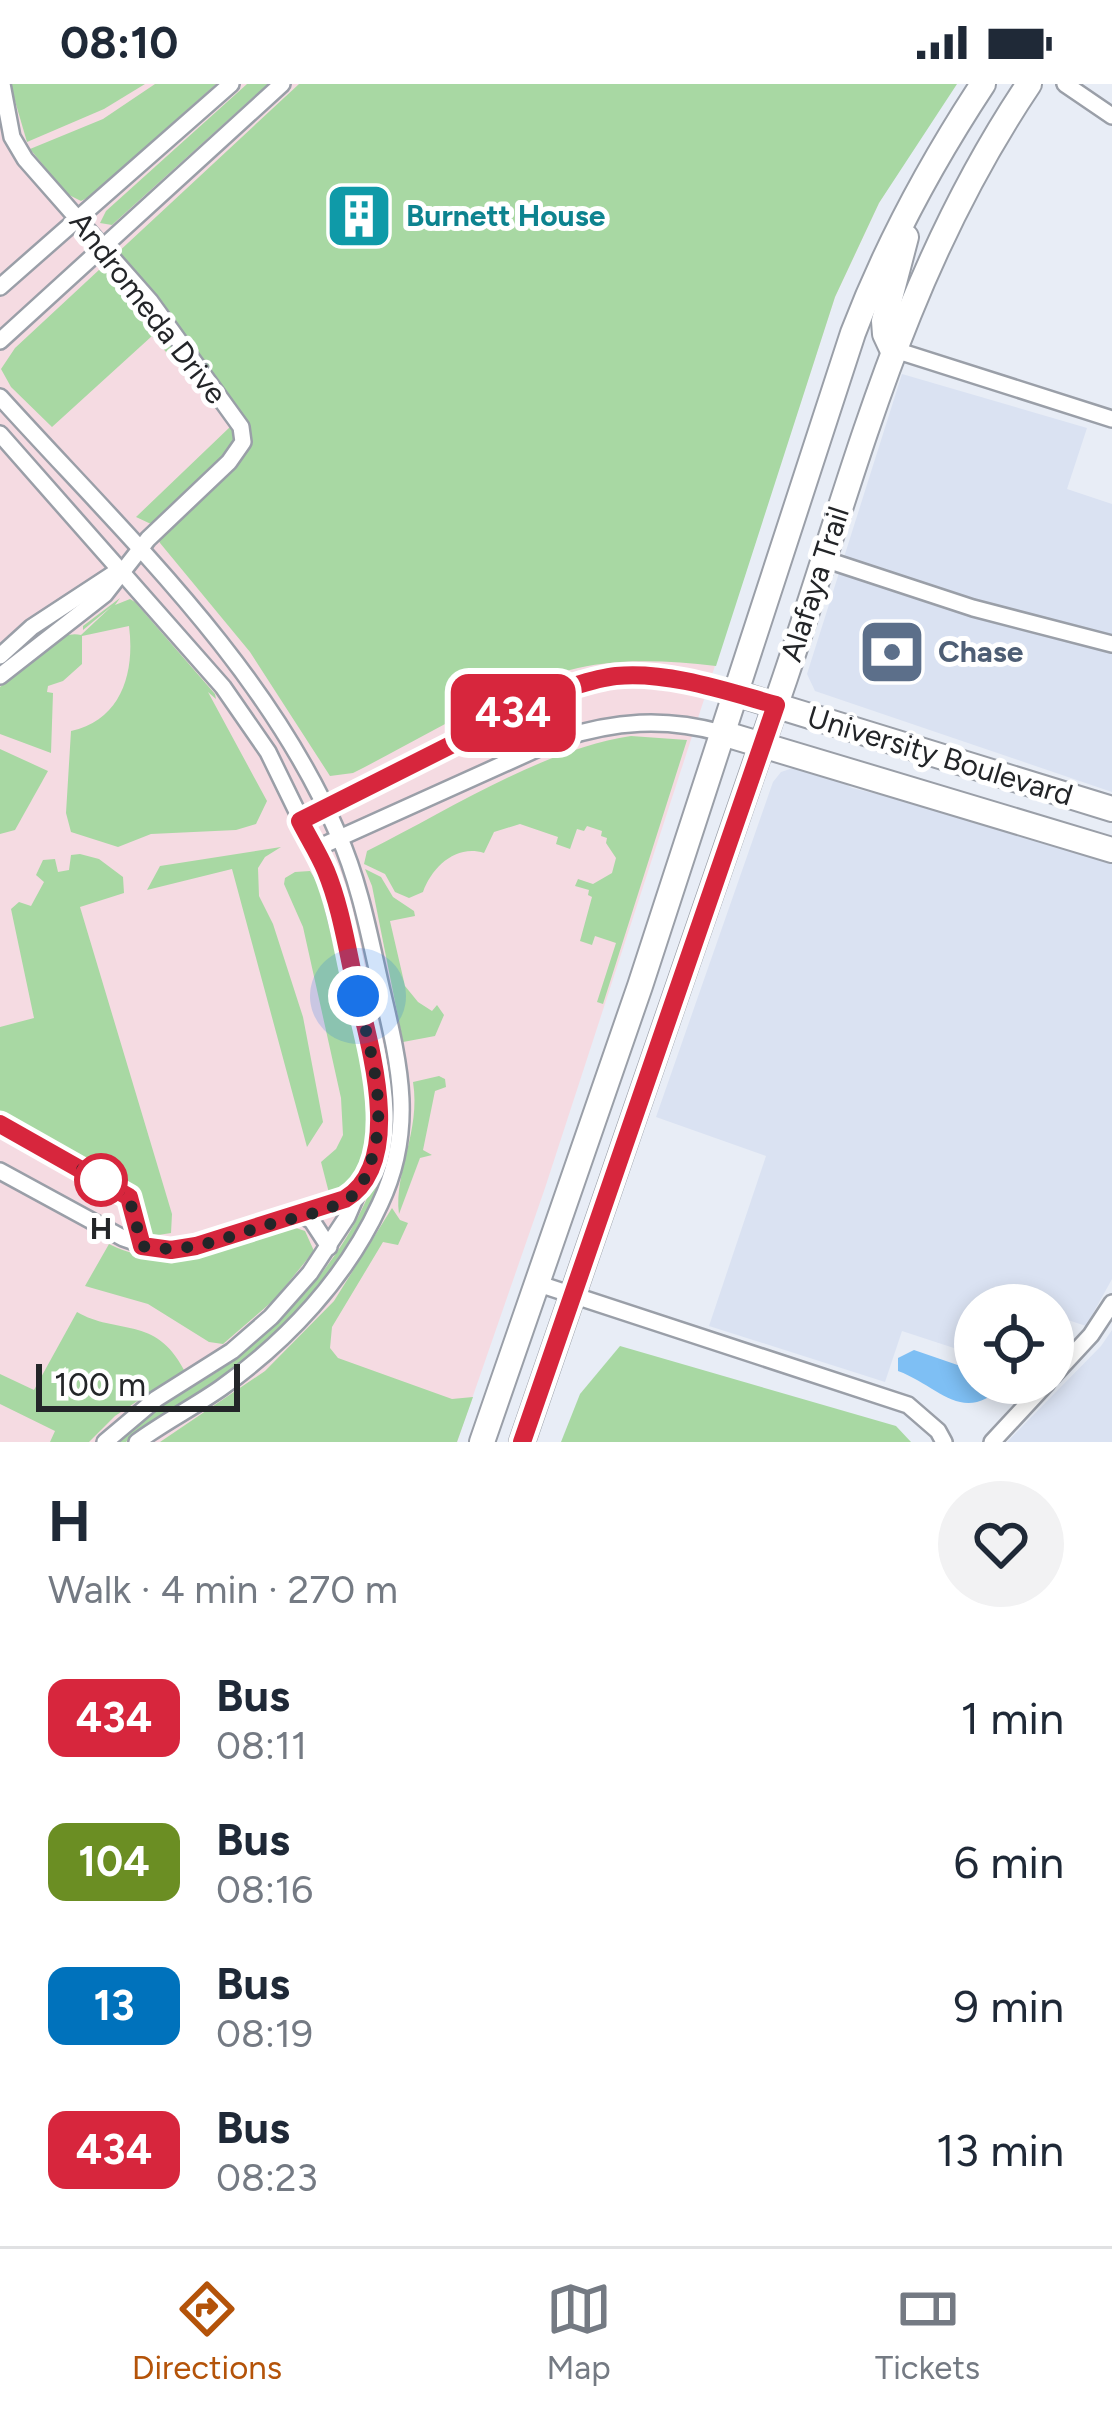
<!DOCTYPE html>
<meta charset="utf-8">
<style>
body{margin:0;font-family:Figtree,sans-serif;background:#f2f2f3;color:#1f2937;height:100vh;display:flex;flex-direction:column;font-size:45px;white-space:nowrap}
*{box-sizing:border-box;margin:0}
p{font-size:39px;color:#747a83}
.icon{flex:none;width:66px;height:66px;fill:none;stroke:currentColor;stroke-width:2;stroke-linecap:round;stroke-linejoin:round}
.map{position:relative;height:1358px;overflow:hidden}
.sheet{display:flex;flex-direction:column;background:#fff;flex:1}
.sheet>*{flex:none}
.badge{padding:0 24px;border-radius:18px;font-size:42px;line-height:78px}
.buttons{position:absolute;left:954px;top:1200px;display:grid;gap:24px}
.buttons a{display:grid;place-items:center;width:120px;height:120px;border-radius:50%;background:#fff;box-shadow:0 6px 18px #0003;font-size:60px}
.scale{position:absolute;left:36px;bottom:30px;width:204px;box-sizing:border-box;padding-left:12px;border:6px solid #232528;border-top:0;font-size:33px;line-height:42px;white-space:nowrap;color:#232528;-webkit-text-stroke:9px #fff;paint-order:stroke}
.you{position:absolute;width:60px;height:60px;margin:-30px;border:9px solid #fff;border-radius:50%;background:#1a73e8;box-shadow:0 0 0 18px #1a73e833}
.map>.badge{position:absolute;translate:-50% -50%;box-shadow:0 0 0 6px #fff}
.round{display:grid;place-items:center;flex:none;width:126px;height:126px;border-radius:63px;background:#f2f2f3}
.overview{display:flex;align-items:center;justify-content:space-between;height:204px;padding:0 48px}
h1{font-size:57px;font-weight:700;line-height:90px}
ul{padding:0;list-style:none}
li{display:flex;align-items:center;gap:36px;height:144px;padding:0 48px}
li div{flex:1}
li b{display:block;font-size:45px}
li em{font-style:normal}
li .badge{min-width:132px;font-weight:700;text-align:center}
.status{display:flex;justify-content:space-between;align-items:center;height:84px;padding:0 60px;background:#fff;direction:ltr}
.status svg{height:33px;fill:currentColor}
.tab-bar{display:flex;justify-content:space-around;align-items:center;height:168px;border-top:3px solid #e0e1e3;background:#fff;font-size:33px;color:#747a83}
.tab-bar a{display:grid;justify-items:center;gap:6px}
.tab-bar .active{color:#b45309}
.map>svg:first-child{display:block}
.built{fill:#dae2f2}
.education{fill:#f5dbe2}
.green{fill:#a8d8a3}
.water{fill:#7ebff4}
.lines{fill:none;stroke-linecap:round;stroke-linejoin:round}
.minor-casing{stroke:#9a9fa8;stroke-width:20}
.primary-casing{stroke:#9a9fa8;stroke-width:28}
.minor{stroke:#fff;stroke-width:15}
.primary{stroke:#fff;stroke-width:24}
.line-casing{stroke:#fff;stroke-width:27}
.line{stroke:#d7263d;stroke-width:18}
.walk{stroke:#232528;stroke-width:12;stroke-dasharray:0 21.6}
.stop-dot{fill:#fff;stroke:#d7263d;stroke-width:6}
.labels{text-anchor:middle;stroke-width:10;stroke-linejoin:round;paint-order:stroke}
.culture-label{font-size:30px;font-weight:bold;fill:#0d838f;stroke:#fff;text-anchor:start}
.street-label{font-size:30px;fill:#232528;stroke:#fff}
.service-label{font-size:30px;font-weight:bold;fill:#4e5e75;stroke:#fff;text-anchor:start}
.stop-label{font-size:30px;font-weight:bold;fill:#232528;stroke:#fff}
</style>
<div class="status"><b>08:10</b><svg viewBox="0 0 49 12"><path d="M0 12V9h3v3zM5 12V6h3v6zM10 12V3h3v9zM15 12V0h3v12zM26 1h20v11H26zM47 4h2v5h-2z"/></svg></div>
<div class="map">
<svg width="1112" height="1358" viewBox="0 0 1112 1358">
<rect width="100%" height="100%" fill="#e8edf6"/>
<!-- built -->
<g class="built">
<polygon points="902,290 1087,344 1067,405 1112,420 1112,708 815,607 807,590"/>
<polygon points="802,681 827,688 852,704 945,726 1112,778 1112,1195 1086,1242 1053,1231 1053,1221 1022,1221 984,1208 975,1221 960,1266 902,1247 885,1298 709,1242 766,1072 656,1033 773,698 781,688"/>
<polygon points="1112,1246 1112,1358 1007,1358 1101,1262"/>
</g>
<!-- education -->
<polygon class="education" points="0,0 953,0 879,119 835,213 545,1104 457,1358 0,1358"/>
<!-- green -->
<g class="green">
<polygon points="10,0 145,0 104,25 27,58"/>
<polygon points="155,0 216,0 89,113 81,117 67,110 30,65 103,35"/>
<polygon points="247,0 268,0 112,141 100,139 106,127"/>
<path d="M299,0H957L879,119L835,213L716,582C669,577 625,574 578,584C510,599 417,657 353,689L330,692L250,568L160,459L151,440L136,433L231,342L152,252L52,343L11,303L1,285L15,264Z"/>
<path d="M120,514L115,521L130,515L135,518L215,610L216,615L208,608L267,717L256,740L236,746L151,750L118,763L71,748L66,729L71,647C122,636 135,588 129,542L82,552V580L63,597L48,602L47,608L53,609L51,669L0,650V603C20,586 54,544 81,551L112,522L83,546V542Z"/>
<path d="M631,652L687,656L603,920L597,918L616,859L595,852L592,861L580,857L592,813L588,811L589,806L575,802L578,795L593,800L612,789L616,774L606,759L607,754L601,752L602,747L587,742L584,747L577,745L570,765L556,760L558,753L520,740L494,748L484,769C456,760 432,783 423,808L409,814L395,808L385,790L364,780L367,767C449,726 540,666 631,652Z"/>
<polygon points="0,665 48,687 15,746 0,750"/>
<polygon points="281,763 265,773 258,784 259,812 273,840 303,933 323,1038 307,1063 232,785 147,806 160,782"/>
<polygon points="80,770 99,775 123,793 124,809 80,823 172,1130 171,1149 152,1152 137,1103 0,1030 0,943 34,934 11,825 19,818 31,822 44,798 36,791 43,776 55,775 58,788 69,786 71,771"/>
<polygon points="365,785 381,793 393,813 414,827 415,832 390,837 405,902 418,918 432,927 437,921 444,931 435,952 403,958 372,802"/>
<path d="M310,787C335,823 339,870 348,912C359,959 398,1090 329,1109L321,1078L336,1065L343,1051L341,1014L303,843L284,800L285,794L295,788Z"/>
<path d="M439,992L445,995L446,1003L435,1007L423,1066L432,1071L420,1074L399,1130C394,1087 421,1048 413,998Z"/>
<path d="M388,999L394,1005C402,1126 310,1228 219,1296C188,1318 154,1333 126,1358H120C142,1322 191,1307 224,1283C292,1233 361,1157 381,1072C387,1048 382,1021 388,999Z"/>
<polygon points="392,1124 400,1136 408,1139 398,1161 383,1158 332,1243 330,1264 338,1274 452,1315 473,1313 457,1358 160,1358 265,1287 334,1217"/>
<path d="M293,1143L305,1147L314,1167L275,1215L223,1260L209,1258L148,1220L85,1202L109,1160C169,1191 231,1159 293,1143Z"/>
<path d="M77,1228C116,1251 156,1231 184,1286L115,1332L89,1358H50L55,1347L0,1320V1290L34,1306Z"/>
<polygon points="620,1262 896,1342 911,1358 561,1358 580,1310"/>
</g>
<!-- water -->
<path class="water" d="M914,1266L975,1287V1299H1006C963,1343 941,1303 898,1287V1274Z"/>
<g class="lines">
<!-- minor casing -->
<g class="minor-casing">
<g id="minor">
<polyline points="1065,0 1112,32"/>
<polyline points="0,203 231,0"/>
<polyline points="0,257 282,0"/>
<polyline points="892,265 1112,335"/>
<path d="M0,313C122,448 265,580 338,750C360,799 370,855 382,907C400,983 415,1046 380,1120C346,1194 287,1257 221,1304C194,1323 164,1338 137,1358"/>
<polyline points="0,350 223,603 268,668 325,785 377,996 379,1041 373,1073 347,1133 310,1189 271,1233 232,1267 156,1315 105,1358"/>
<polyline points="824,475 973,524 1112,560"/>
<polyline points="0,572 32,543 119,486"/>
<polyline points="0,592 105,510 148,455 229,378 243,358 241,343 150,217 25,75 12,53 2,0"/>
<polyline points="300,737 560,606 617,592 683,598 735,609"/>
<path d="M315,765L559,655C615,637 664,633 722,649"/>
<polyline points="0,1040 122,1107 134,1122 142,1162"/>
<polyline points="0,1087 123,1154 155,1165 196,1162 336,1119 357,1108"/>
<polyline points="301,1130 312,1137 329,1163"/>
<polyline points="536,1199 908,1321 938,1347 944,1358"/>
<polyline points="1053,1292 1091,1251 1112,1219"/>
<polyline points="992,1358 1047,1299"/>
</g>
</g>
<!-- primary casing -->
<g class="primary-casing">
<g id="primary">
<polyline points="892,265 885,250 884,237 906,153"/>
<polyline points="735,609 1112,725"/>
<polyline points="722,649 1112,766"/>
<path d="M482,1358L640,902L853,249C887,160 931,79 983,0"/>
<path d="M522,1358C610,1103 699,849 785,594C857,382 902,189 1029,0"/>
</g>
</g>
<!-- minor -->
<use href="#minor" class="minor"/>
<!-- primary -->
<use href="#primary" class="primary"/>
</g>
<g class="lines">
<!-- line casing -->
<g class="line-casing">
<path id="line" d="M0,1040L129,1113L142,1162L171,1166L196,1162L345,1115C408,1077 367,953 354,895C346,859 340,821 326,787C319,770 308,753 300,737L560,606C578,601 597,594 616,592C668,587 726,607 776,621L522,1358"/>
</g>
<!-- line -->
<use href="#line" class="line"/>
<!-- walk -->
<path class="walk" d="M101,1096L82,1085L129,1113L142,1162C183,1171 222,1155 260,1143C288,1134 333,1129 356,1109C362,1103 365,1093 368,1085C391,1029 370,968 358,912"/>
</g>
<!-- icons -->
<defs>
<g id="building-square" transform="scale(3.45)"><rect x="-9" y="-9" width="18" height="18" rx="4" fill="#0f9aa8" stroke="#fff"/><path d="M-4-6H4V6H1V3H-1V6H-4ZM-2.5-4.3h1.7v1.8h-1.7ZM.8-4.3h1.7v1.8H.8ZM-2.5-1h1.7V.8h-1.7ZM.8-1h1.7V.8H.8Z" fill="#fff"/></g>
<g id="bank-square" transform="scale(3.45)"><rect x="-9" y="-9" width="18" height="18" rx="4" fill="#5c6f8a" stroke="#fff"/><path d="M-6-4H6V4H-6ZM0-2.3a2.3 2.3 0 1 0 0 4.6a2.3 2.3 0 1 0 0-4.6Z" fill="#fff"/></g>
</defs>
<g fill-rule="evenodd">
<use href="#building-square" x="359" y="132"/>
<use href="#bank-square" x="892" y="568"/>
</g>
<!-- markers -->
<circle class="stop-dot" cx="101" cy="1096" r="24"/>
<g class="labels">
<!-- culture labels -->
<g class="culture-label">
<text x="406" y="142">Burnett House</text>
</g>
<!-- street labels -->
<g class="street-label">
<text transform="translate(148 224) rotate(52)" y="10">Andromeda Drive</text>
<text transform="translate(815 500) rotate(-72)" y="10">Alafaya Trail</text>
<text transform="translate(940 672) rotate(17)" y="10">University Boulevard</text>
</g>
<!-- service labels -->
<g class="service-label">
<text x="938" y="578">Chase</text>
</g>
<!-- stop labels -->
<g class="stop-label">
<text x="101" y="1155">H</text>
</g>
</g>
</svg>
<div class="buttons">
<a><svg class="icon" aria-label="locate" viewBox="0 0 24 24"><circle cx="12" cy="12" r="6"/><path d="M12 2v4M12 18v4M2 12h4M18 12h4"/></svg></a>
</div>
<div class="scale">100 m</div>
<div class="you" style="left:358px;top:912px"></div>
<b class="badge" style="left:513px;top:629px;background:#d7263d;color:#fff">434</b>
</div>
<section class="sheet">
<div class="overview"><div><h1>H</h1><p>Walk · 4 min · 270 m</p></div><a class="round"><svg class="icon" aria-label="heart" viewBox="0 0 24 24"><path d="M12 20l-8-8c-3-5 5-10 8-4 3-6 11-1 8 4z"/></svg></a></div>
<ul>
<li><span class="badge" style="background:#d7263d;color:#fff">434</span><div><b>Bus</b><p>08:11</p></div><em>1 min</em></li>
<li><span class="badge" style="background:#6b8e23;color:#fff">104</span><div><b>Bus</b><p>08:16</p></div><em>6 min</em></li>
<li><span class="badge" style="background:#0072bc;color:#fff">13</span><div><b>Bus</b><p>08:19</p></div><em>9 min</em></li>
<li><span class="badge" style="background:#d7263d;color:#fff">434</span><div><b>Bus</b><p>08:23</p></div><em>13 min</em></li>
</ul>
</section>
<nav class="tab-bar">
<a class="active"><svg class="icon" aria-label="directions" viewBox="0 0 24 24"><path d="M12 3l9 9-9 9-9-9zM9 14v-3h6M13 9l2 2-2 2"/></svg>Directions</a>
<a><svg class="icon" aria-label="map" viewBox="0 0 24 24"><path d="M3 6l6-2 6 2 6-2v14l-6 2-6-2-6 2zM9 4v14M15 6v14"/></svg>Map</a>
<a><svg class="icon" aria-label="tickets" viewBox="0 0 24 24"><path d="M3 7h18v10H3zM15 7v10"/></svg>Tickets</a>
</nav>
